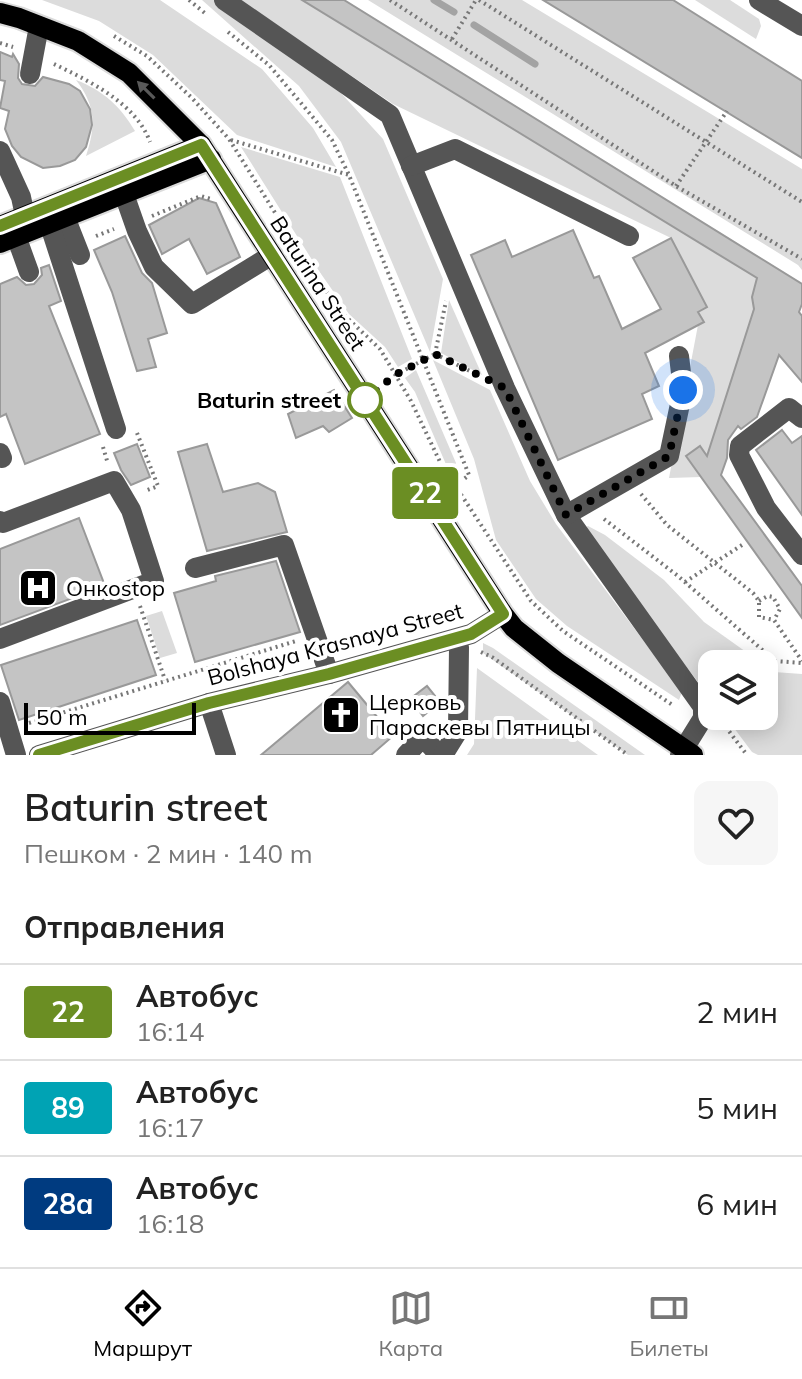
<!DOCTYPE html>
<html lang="ru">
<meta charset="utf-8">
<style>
body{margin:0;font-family:Mulish,sans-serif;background:#f6f6f6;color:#222;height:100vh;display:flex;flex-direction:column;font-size:30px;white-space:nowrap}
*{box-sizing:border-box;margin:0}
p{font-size:26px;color:#767676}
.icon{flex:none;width:44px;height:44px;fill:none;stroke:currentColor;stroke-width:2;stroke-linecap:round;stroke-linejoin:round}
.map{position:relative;height:755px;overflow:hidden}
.side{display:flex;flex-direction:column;background:#fff;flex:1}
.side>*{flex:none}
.badge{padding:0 16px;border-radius:6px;font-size:28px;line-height:52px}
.fabs{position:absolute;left:698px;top:650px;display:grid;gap:16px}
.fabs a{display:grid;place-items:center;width:80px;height:80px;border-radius:16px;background:#fff;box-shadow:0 4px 20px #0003;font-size:40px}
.scale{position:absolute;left:24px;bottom:20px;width:172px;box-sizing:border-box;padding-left:8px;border:4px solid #000;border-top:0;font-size:22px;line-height:28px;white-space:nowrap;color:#000;-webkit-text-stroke:6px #fff;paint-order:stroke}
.you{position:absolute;width:40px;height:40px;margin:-20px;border:6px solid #fff;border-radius:50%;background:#1a73e8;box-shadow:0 0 0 12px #1a73e833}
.map>.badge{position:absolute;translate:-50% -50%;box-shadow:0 0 0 4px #fff}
h2{padding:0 24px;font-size:30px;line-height:72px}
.round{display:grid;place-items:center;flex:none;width:84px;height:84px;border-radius:16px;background:#f6f6f6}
.summary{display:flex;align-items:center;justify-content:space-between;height:136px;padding:0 24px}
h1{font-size:38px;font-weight:600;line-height:60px}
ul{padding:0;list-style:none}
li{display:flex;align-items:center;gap:24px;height:96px;padding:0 24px;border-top:2px solid #e0e0e0}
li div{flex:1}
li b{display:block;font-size:30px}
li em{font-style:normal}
li .badge{min-width:88px;font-weight:700;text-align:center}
.dock{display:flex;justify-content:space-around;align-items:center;height:112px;border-top:2px solid #e0e0e0;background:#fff;font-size:22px;color:#767676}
.dock a{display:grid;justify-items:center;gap:4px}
.dock .selected{color:#000}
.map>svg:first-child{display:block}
.green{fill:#dcdcdc}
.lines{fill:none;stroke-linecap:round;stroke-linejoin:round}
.stream{stroke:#a3a3a3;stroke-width:7}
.building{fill:#c4c4c4;stroke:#999;stroke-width:2}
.major-casing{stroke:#dbdbdb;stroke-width:24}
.path{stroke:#777;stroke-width:4;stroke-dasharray:2 4;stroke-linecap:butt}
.minor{stroke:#555;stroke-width:20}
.major{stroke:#000;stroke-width:20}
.oneway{fill:#595959}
.line-casing{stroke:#fff;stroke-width:18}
.line{stroke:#6b8e23;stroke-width:12}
.walk{stroke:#000;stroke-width:8;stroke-dasharray:0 14.4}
.stop-dot{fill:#fff;stroke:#6b8e23;stroke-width:4}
.labels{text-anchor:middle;stroke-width:8;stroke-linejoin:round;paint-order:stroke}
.street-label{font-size:22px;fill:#000;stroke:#fff}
.stop-label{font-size:22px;font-weight:bold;fill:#000;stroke:#fff;text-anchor:end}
.poi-label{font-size:22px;fill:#000;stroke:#fff;text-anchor:start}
</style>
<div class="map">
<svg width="802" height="755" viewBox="0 0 802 755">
<rect width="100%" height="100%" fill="#fff"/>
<!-- green -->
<g class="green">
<polygon points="42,0 160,0 262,69 313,128 336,167 237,135 153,55 99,21"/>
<polygon points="202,0 217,0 319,69 383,139 443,279 430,352 341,142 299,86"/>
<polygon points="240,0 302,0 759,279 752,297 754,309 701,477 669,478 698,325 703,322 698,312 707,307 671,238 393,104"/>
<polygon points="368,0 522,0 802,169 802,270 798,265"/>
<polygon points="695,0 730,0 759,19 761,26 756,39"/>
<path d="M76,80C104,91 120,106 135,131L86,156C96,126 96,106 76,80Z"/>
<polygon points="241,147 340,177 412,359 398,367 385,347 349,314 319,271"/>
<polygon points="449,300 482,375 441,353"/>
<polygon points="433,360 490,390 530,481 556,524 682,692 679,700 567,626 536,599 496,540 474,459"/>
<polygon points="416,370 456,463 456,471 448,469 415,392 405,378"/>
<polygon points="588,526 605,535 664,580 704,622 763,664 712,664 712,700 591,543 582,530"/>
<polygon points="162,611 177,653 160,658 146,616"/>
<polygon points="483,643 493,648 645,755 628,755 483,653"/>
<polygon points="764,665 774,672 802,674 802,755 758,755 752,752 725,716 764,716"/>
<polygon points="477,668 598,755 467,755 474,744"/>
</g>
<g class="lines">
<!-- stream -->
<g class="stream">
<polyline points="434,0 454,12"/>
<polyline points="474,25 535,64"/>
</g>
</g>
<!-- building -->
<g class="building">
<polygon points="302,0 344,0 802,284 802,304 799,312 802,316 802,382 779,355 757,417 741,429 738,426 728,440 727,458 721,475 802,586 802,618 686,456 700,446 707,456 754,309 752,297 757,278"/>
<polygon points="543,0 673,0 802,81 802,158"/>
<polygon points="0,52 12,57 13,54 19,64 18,78 22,84 35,86 43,77 69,84 80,91 90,109 92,125 86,147 75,160 60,166 43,168 21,157 12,146 5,129 9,111 0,108 5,81 0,80"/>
<polygon points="199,198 216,203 240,257 207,274 189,239 162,254 149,225"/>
<polygon points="573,230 594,278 599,276 622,329 661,309 633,258 671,238 707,307 698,312 704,322 645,353 659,386 642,394 652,419 558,460 471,255 505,240 512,257"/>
<polygon points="125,236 142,273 152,283 167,333 148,339 156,367 137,371 112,292 94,250"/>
<polygon points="49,265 61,301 49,306 100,434 25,464 6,414 0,417 0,284 17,277 26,285 34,284 42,275 41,268"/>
<polygon points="334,390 352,418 329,432 323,426 296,438 288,414"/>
<polygon points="782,430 792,443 802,436 802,515 756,450"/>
<polygon points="137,444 150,477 131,485 121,470 114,453"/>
<polygon points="207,444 223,492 258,483 275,492 287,532 207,551 178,452"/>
<polygon points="79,518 105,586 0,625 0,549"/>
<polygon points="276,561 300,632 195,662 174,593 216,581 215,576"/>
<polygon points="137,620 156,675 19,720 1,665"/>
<polygon points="348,682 393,736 371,755 261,755"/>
<polygon points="427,686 440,702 423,716 410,699"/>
</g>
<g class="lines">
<!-- major casing -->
<g class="major-casing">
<g id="major">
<polyline points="0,13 19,18 78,41 129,73 201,145 503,614 514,628 558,663 693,755"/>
<polyline points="0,226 201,145"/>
<polyline points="0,243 211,159"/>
</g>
</g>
<!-- path -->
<g class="path">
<polyline points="189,0 206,14"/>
<polyline points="390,0 676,186 802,259"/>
<polyline points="479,0 802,202"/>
<polyline points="228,32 269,65 332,140 349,175 469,475 464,479 449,475 441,480"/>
<polyline points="114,36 147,56 191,97 229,139 307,264 341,312 380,349 411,401 441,464 531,601 563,631 674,706"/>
<polyline points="452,39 476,0"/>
<polyline points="0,43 13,47"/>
<path d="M54,64C89,81 136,103 150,142"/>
<polyline points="231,140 349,175"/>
<polyline points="676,186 727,111"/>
<polyline points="152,216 201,196 211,199"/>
<polyline points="96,236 114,229"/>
<polyline points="435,354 446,301"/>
<polyline points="435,354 476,374"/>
<polyline points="395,375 435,354"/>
<polyline points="137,433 158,486 145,491"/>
<polyline points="103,447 108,464"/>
<polyline points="641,494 667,525 753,593 759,601 759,617 774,620 802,661"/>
<polyline points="604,519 678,576 775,661 802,663"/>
<polyline points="685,582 742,545"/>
<polyline points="759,601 768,596 773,597 780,609 774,620"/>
<polyline points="140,606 165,680"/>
<polyline points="481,652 492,657 628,755"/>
<polyline points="722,722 747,755"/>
<polyline points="29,723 296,641"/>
</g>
<!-- minor -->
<g class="minor">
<polyline points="224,0 390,115 505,388 566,515 703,707 703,718 680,755"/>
<polyline points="759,0 802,26"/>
<polyline points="30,74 39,26"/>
<polyline points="0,151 21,197 25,216"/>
<polyline points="411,166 455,149 629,236"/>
<polyline points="124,194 137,231 154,267 192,304 272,255"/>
<polyline points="65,217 80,255"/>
<polyline points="49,223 116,429"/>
<polyline points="16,236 29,272"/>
<polyline points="802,418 789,408 740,446 739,455 766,508 802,555"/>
<polyline points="0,453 2,458"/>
<polyline points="566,515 669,456 683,390 679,356"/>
<polyline points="0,521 3,523 114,481 131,510 154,581 0,639"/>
<polyline points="195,568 284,545 329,674"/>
<polyline points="0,702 16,755"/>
<polyline points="209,703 226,755"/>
<polyline points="39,755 209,703 329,674 471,634 503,614"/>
<polyline points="406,755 423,737 439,755"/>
<polyline points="443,755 458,731 459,647"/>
</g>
<!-- major -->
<use href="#major" class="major"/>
</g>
<!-- one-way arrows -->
<defs><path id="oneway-solid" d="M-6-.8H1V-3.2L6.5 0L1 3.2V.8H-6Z" transform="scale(2)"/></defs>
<use class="oneway" href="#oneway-solid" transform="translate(146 90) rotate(-135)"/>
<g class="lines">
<!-- line casing -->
<g class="line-casing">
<polyline id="line" points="0,226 201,145 503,614 471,634 329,674 209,703 39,755"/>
</g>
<!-- line -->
<use href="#line" class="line"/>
<!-- walk -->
<polyline class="walk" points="365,400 395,375 435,354 505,388 566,515 669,456 683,390"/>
</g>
<!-- icons -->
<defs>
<g id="hospital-square" transform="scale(2)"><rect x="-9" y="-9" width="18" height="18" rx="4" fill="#000" stroke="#fff"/><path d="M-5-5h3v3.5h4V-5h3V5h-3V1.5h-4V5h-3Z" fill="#fff"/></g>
<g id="church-square" transform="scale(2)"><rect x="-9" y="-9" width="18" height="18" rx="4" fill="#000" stroke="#fff"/><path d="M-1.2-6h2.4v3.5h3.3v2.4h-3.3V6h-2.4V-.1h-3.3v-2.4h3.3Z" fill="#fff"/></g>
</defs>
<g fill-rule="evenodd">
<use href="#hospital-square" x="38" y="588"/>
<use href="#church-square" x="341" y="715"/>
</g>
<!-- markers -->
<circle class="stop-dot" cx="365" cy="400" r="16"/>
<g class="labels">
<!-- street labels -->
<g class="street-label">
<text transform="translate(318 283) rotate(57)" y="8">Baturina Street</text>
<text transform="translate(335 644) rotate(-15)" y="8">Bolshaya Krasnaya Street</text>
</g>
<!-- stop labels -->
<g class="stop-label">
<text x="341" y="408">Baturin street</text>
</g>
<!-- poi labels -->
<g class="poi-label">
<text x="66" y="596">Онкоstop</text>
<text x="369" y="710">Церковь<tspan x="369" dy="25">Параскевы Пятницы</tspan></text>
</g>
</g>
</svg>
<div class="fabs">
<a><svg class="icon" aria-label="layers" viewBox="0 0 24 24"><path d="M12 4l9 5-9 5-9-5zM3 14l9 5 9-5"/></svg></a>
</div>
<div class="scale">50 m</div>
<div class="you" style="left:683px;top:390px"></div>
<b class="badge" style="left:425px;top:493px;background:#6b8e23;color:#fff">22</b>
</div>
<section class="side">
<div class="summary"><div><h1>Baturin street</h1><p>Пешком · 2 мин · 140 m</p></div><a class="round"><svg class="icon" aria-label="heart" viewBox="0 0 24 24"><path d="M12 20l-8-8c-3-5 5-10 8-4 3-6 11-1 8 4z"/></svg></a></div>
<h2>Отправления</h2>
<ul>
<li><span class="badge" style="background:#6b8e23;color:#fff">22</span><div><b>Автобус</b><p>16:14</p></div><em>2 мин</em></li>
<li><span class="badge" style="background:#00a3b4;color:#fff">89</span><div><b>Автобус</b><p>16:17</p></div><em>5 мин</em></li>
<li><span class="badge" style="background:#003b80;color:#fff">28a</span><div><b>Автобус</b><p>16:18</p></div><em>6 мин</em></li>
</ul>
</section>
<nav class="dock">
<a class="selected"><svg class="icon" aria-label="directions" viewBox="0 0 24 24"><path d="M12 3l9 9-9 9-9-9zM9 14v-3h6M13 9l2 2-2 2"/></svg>Маршрут</a>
<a><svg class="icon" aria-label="map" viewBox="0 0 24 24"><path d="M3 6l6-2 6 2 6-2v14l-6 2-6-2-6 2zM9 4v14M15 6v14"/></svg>Карта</a>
<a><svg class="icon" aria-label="tickets" viewBox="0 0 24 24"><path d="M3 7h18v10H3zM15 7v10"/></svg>Билеты</a>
</nav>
